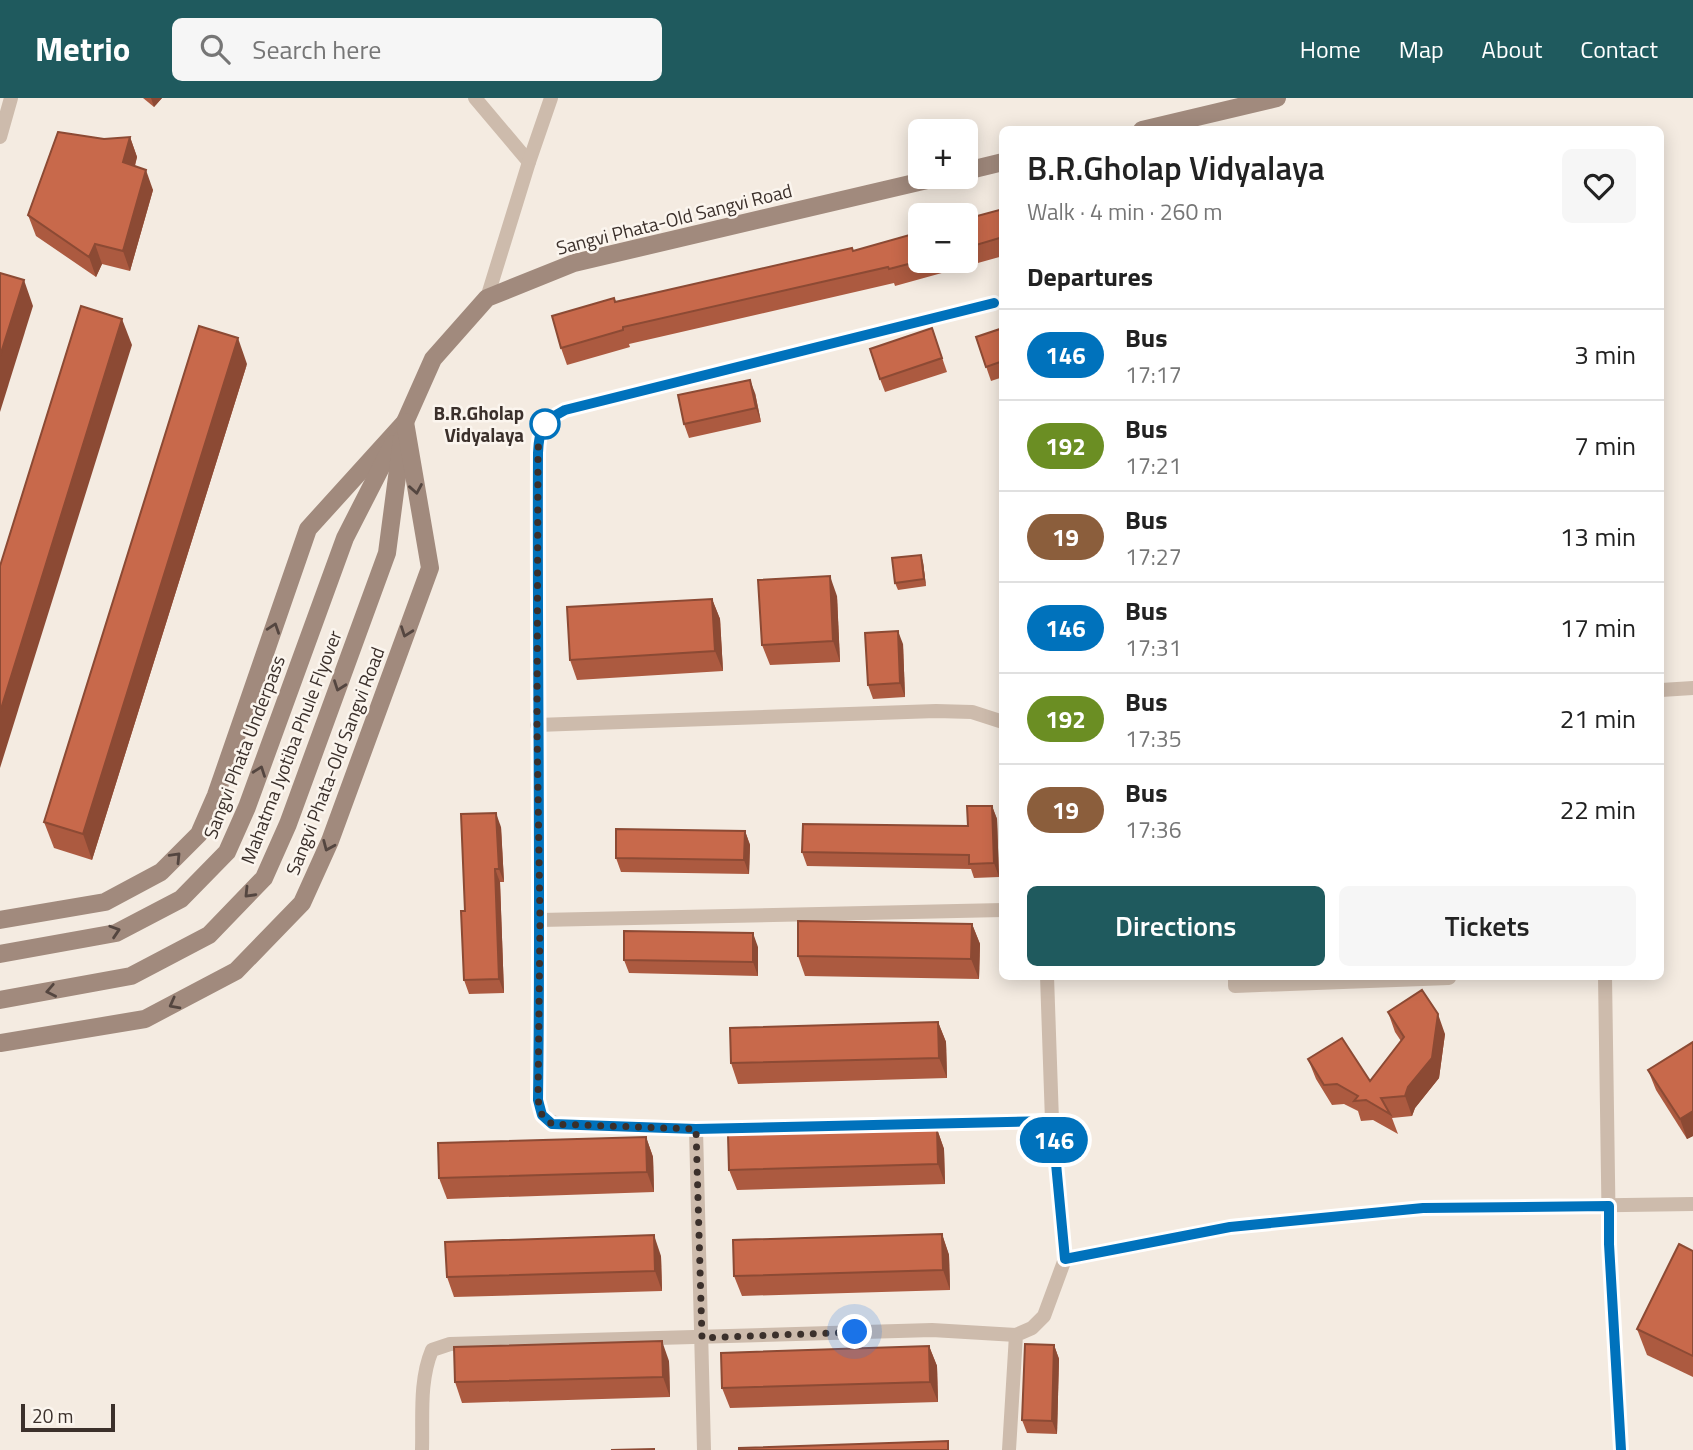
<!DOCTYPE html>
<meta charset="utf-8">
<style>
body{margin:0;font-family:"Titillium Web",sans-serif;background:#f6f6f6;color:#222;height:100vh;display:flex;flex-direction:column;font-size:26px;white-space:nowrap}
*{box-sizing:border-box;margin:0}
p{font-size:23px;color:#767676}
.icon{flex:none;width:38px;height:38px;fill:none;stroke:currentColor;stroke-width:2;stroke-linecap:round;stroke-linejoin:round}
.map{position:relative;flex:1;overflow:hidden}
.drawer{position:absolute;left:999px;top:28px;width:665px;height:854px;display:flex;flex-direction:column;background:#fff;border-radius:10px;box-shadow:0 4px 18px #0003}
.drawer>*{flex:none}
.badge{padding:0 14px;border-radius:23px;font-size:24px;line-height:46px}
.tools{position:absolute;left:908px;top:21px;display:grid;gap:14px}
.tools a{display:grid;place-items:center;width:70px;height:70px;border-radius:10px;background:#fff;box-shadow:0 4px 18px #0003;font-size:35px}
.scale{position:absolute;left:21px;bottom:18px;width:94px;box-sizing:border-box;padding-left:7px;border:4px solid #3b302b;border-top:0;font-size:19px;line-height:24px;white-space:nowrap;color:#3b302b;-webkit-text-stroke:5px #fbf5ee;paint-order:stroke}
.you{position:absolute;width:35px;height:35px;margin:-18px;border:5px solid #fff;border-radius:50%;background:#1a73e8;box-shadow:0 0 0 10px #1a73e833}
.map>.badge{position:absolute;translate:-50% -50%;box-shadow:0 0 0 4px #fff}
h2{padding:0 28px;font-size:26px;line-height:63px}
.round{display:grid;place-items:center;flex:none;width:74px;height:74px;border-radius:10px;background:#f6f6f6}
.summary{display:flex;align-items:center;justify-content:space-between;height:119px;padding:0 28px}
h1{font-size:33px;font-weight:600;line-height:52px}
.action{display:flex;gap:14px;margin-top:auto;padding:14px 28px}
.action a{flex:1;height:80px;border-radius:10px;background:#1f5a5e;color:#fff;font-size:28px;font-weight:600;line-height:80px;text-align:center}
.action a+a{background:#f6f6f6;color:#222}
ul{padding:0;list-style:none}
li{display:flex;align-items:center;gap:21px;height:91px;padding:0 28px;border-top:2px solid #e0e0e0}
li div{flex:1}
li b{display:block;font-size:26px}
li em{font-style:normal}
li .badge{min-width:77px;font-weight:700;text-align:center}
header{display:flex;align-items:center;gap:42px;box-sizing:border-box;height:98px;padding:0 35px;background:#1f5a5e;color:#fff}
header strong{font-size:33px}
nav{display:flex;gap:38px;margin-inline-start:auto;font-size:24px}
.search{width:490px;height:63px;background:#f6f6f6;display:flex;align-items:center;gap:18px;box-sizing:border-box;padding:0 24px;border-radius:10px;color:#767676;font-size:26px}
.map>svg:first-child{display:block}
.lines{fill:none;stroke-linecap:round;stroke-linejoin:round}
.service{stroke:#cdbbac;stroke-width:14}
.secondary{stroke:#a18a7d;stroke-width:18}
.wall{fill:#ac5a40}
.shaded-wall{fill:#8c4a34}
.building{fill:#c8694b;stroke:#8c4a34;stroke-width:2}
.oneway{stroke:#544640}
.line-casing{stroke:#fff;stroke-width:16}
.line{stroke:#0072bc;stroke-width:10}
.walk{stroke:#3b302b;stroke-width:7;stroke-dasharray:0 12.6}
.stop-dot{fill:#fff;stroke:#0072bc;stroke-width:3.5}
.labels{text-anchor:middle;stroke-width:5;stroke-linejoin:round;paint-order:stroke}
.street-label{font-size:19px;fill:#3b302b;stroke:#fbf5ee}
.stop-label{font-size:19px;font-weight:bold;fill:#3b302b;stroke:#fbf5ee;text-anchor:end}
</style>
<header>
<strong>Metrio</strong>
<div class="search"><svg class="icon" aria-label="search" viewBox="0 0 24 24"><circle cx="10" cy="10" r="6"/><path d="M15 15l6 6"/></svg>Search here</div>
<nav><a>Home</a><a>Map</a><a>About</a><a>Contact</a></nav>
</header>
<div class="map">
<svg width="1693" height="1352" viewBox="0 0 1693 1352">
<rect width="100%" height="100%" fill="#f4ebe1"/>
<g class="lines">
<!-- service -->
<g class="service">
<polyline points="475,0 529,64"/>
<polyline points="0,39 11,0"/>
<polyline points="487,200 529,64 551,0"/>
<path d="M994,205L565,312C542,323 539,330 538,355C537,571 541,787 538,1002C542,1019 547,1025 565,1027L696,1031L1052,1023L1065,1161"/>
<polyline points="1661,592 1693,590"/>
<polyline points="537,627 936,613 972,614 1003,624"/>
<polyline points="540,822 1003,812"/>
<polyline points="1047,878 1052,1023"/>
<polyline points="1235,878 1235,888 1449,880 1449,878"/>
<polyline points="1605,878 1609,1146 1621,1352"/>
<polyline points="696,1031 704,1352"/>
<path d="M422,1352C423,1319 419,1283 432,1252L450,1246L932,1232L1016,1237"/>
<polyline points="1009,1352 1016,1237 1032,1230 1044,1218 1065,1161 1230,1129 1423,1110 1693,1106"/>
</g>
<!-- secondary -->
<g class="secondary">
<polyline points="1142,32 1277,0"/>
<polyline points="966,73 1003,64"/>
<polyline points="0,822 105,804 161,774 199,736 216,697 308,431 405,324 433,261 487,200 574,165 940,79"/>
<polyline points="0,856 116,835 181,801 227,754 247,709 345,440 393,346"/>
<polyline points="0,902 131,878 209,837 264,780 288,726 387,455 402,341"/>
<polyline points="0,945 145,921 236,873 302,805 330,743 430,470 405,324"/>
</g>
</g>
<!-- wall -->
<g class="wall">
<polygon points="143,0 162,0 154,9"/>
<polygon points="130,39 137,59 135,68 153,92 130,173 102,166 96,179 36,138 28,117 104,41"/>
<polygon points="1003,111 1003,158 895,188 894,185 629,246 630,249 567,267 561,250 616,204 853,153 920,163 966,163 966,121"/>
<polygon points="932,230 947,274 885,294 880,281"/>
<polygon points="1003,230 1003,279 991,283 976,239"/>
<polygon points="247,266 92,762 54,750 44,724"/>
<polygon points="755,295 761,324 689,340 684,326"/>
<polygon points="923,464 926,488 898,492 895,485"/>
<polygon points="837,498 840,564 770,567 762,547"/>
<polygon points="712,501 720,521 723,573 577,582 570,562"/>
<polygon points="903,546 905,599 873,601 868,587"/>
<polygon points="992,708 997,721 999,779 974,780 971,771 807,768 802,754 968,728"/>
<polygon points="501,729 504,784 500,784 504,895 469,896 464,882 465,813"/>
<polygon points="745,733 750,747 749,776 621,774 616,760"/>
<polygon points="972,826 980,846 979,881 805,878 798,858"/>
<polygon points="758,849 758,878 629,875 624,862"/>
<polygon points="1388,914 1445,936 1439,980 1415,1010 1412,1018 1392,1020 1398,1036 1373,1022 1361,1023 1358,1013 1344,1006 1332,1007 1316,981 1308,961 1370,983 1401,943 1395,934"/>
<polygon points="938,924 946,944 947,980 738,986 731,965"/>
<polygon points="1693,944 1693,1038 1687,1041 1656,992 1648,972"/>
<polygon points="937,1031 944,1051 945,1086 737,1092 729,1072"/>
<polygon points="646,1039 653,1059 654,1094 447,1101 439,1080"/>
<polygon points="942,1136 949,1157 950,1192 742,1198 734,1178"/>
<polygon points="1693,1153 1693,1279 1647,1257 1637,1231"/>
<polygon points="661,1158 662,1193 454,1199 447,1179"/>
<polygon points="1054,1247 1059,1261 1057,1336 1027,1335 1022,1322"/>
<polygon points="929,1248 937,1268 938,1304 730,1310 722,1290"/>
<polygon points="669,1263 670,1299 462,1305 455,1284"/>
</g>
<!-- shaded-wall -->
<g class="shaded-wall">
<polygon points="151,0 162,0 154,9"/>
<polygon points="130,39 137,59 130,85 123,64"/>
<polygon points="146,72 153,92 130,173 123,153"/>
<polygon points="95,146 102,166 96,179 89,159"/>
<polygon points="24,182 33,208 0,314 0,258"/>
<polygon points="122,221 132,247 0,670 0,614"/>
<polygon points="238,240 247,266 92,762 83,736"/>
<polygon points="750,282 755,295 761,324 756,310"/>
<polygon points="921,457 923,464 926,488 924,481"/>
<polygon points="830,478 837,498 840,564 833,543"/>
<polygon points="712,501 720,521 723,573 715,553"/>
<polygon points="898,533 903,546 905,599 900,585"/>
<polygon points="992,708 997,721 999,779 994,765"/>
<polygon points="496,715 501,729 504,784 499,771"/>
<polygon points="745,733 750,747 749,776 744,762"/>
<polygon points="495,771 500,784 504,895 499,881"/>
<polygon points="972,826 980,846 979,881 971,861"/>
<polygon points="753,835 758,849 758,878 753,864"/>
<polygon points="1438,916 1445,936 1439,980 1415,1010 1412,1018 1405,998"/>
<polygon points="938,924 946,944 947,980 939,960"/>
<polygon points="1693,1013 1693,1038 1687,1041 1680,1021"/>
<polygon points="937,1031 944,1051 945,1086 938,1066"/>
<polygon points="646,1039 653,1059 654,1094 647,1074"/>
<polygon points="942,1136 949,1157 950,1192 943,1172"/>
<polygon points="654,1137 661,1158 662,1193 655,1173"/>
<polygon points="662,1243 669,1263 670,1299 663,1279"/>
<polygon points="1054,1247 1059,1261 1057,1336 1052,1323"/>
<polygon points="929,1248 937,1268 938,1304 930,1284"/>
</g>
<!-- building -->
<g class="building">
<polygon points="58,34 104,41 130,39 123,64 146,72 123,153 95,146 89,159 28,117"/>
<polygon points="1003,111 1003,139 966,150 966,121"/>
<polygon points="920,134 920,163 889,171 888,169 623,229 623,232 561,250 552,218 614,200 615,204 852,150 853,153"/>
<polygon points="0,175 24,182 0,258"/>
<polygon points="81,208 122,221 0,614 0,468"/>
<polygon points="199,228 238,240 83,736 44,724"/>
<polygon points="932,230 942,260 880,281 870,251"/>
<polygon points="1003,230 1003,263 986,269 976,239"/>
<polygon points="750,282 756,310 684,326 678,297"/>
<polygon points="921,457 924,481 895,485 892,460"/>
<polygon points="830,478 833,543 762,547 758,482"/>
<polygon points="712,501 715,553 570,562 567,509"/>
<polygon points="898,533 900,585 868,587 865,535"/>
<polygon points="967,708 992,708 994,765 969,766 969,757 802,754 803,726 968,728"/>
<polygon points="496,715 499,771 495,771 499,881 464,882 461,813 465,813 461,716"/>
<polygon points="616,731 745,733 744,762 616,760"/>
<polygon points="798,823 972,826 971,861 798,858"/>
<polygon points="624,833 753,835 753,864 624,862"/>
<polygon points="1422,892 1438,916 1432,960 1408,989 1405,998 1381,1000 1390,1016 1366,1002 1354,1003 1358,998 1337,986 1324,987 1308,961 1342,940 1370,983 1404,939 1388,914"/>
<polygon points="938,924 939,960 731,965 730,930"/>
<polygon points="1693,944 1693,1013 1680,1021 1648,972"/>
<polygon points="937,1031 938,1066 729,1072 728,1037"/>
<polygon points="646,1039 647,1074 439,1080 438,1045"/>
<polygon points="942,1136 943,1172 734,1178 733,1142"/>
<polygon points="654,1137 655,1173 447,1179 445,1144"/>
<polygon points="1679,1146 1693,1153 1693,1258 1637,1231"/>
<polygon points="662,1243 663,1279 455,1284 454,1249"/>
<polygon points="1025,1246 1054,1247 1052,1323 1022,1322"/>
<polygon points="929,1248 930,1284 722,1290 721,1255"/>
<polygon points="948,1343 948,1352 739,1352 739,1350"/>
<polygon points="654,1351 654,1352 611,1352"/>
</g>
<!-- one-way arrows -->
<defs><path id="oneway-chevron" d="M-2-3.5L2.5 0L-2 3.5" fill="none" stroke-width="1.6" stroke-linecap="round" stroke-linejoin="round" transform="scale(1.75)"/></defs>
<g class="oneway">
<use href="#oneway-chevron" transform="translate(416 391) rotate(80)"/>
<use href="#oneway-chevron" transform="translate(274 530) rotate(-71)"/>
<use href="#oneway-chevron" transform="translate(406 534) rotate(110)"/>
<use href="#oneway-chevron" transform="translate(339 588) rotate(110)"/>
<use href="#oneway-chevron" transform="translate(260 673) rotate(-70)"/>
<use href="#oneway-chevron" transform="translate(328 748) rotate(113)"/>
<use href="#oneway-chevron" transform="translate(176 759) rotate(-46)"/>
<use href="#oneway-chevron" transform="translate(249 795) rotate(134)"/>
<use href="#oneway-chevron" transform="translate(115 833) rotate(-18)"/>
<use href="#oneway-chevron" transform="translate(51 893) rotate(169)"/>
<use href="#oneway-chevron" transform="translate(174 906) rotate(152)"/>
</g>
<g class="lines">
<!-- line casing -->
<g class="line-casing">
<path id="line" d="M994,205L565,312C542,324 539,330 538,355C537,571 541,787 538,1002L542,1017L552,1026L696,1031L1052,1023L1065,1161L1230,1129L1423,1110L1609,1108V1146L1621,1352"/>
</g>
<!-- line -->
<use href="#line" class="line"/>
<!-- walk -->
<polyline class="walk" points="545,326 548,320 539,338 538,355 537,627 540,822 538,1002 542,1017 552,1026 696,1031 702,1240 855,1234"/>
</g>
<!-- markers -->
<circle class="stop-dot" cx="545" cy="326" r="14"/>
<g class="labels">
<!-- street labels -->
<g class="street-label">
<text transform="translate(674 121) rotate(-14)" y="7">Sangvi Phata-Old Sangvi Road</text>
<text transform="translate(244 649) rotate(-69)" y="7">Sangvi Phata Underpass</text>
<text transform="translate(291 649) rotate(-69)" y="7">Mahatma Jyotiba Phule Flyover</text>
<text transform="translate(335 663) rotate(-69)" y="7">Sangvi Phata-Old Sangvi Road</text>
</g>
<!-- stop labels -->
<g class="stop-label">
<text x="524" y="322">B.R.Gholap<tspan x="524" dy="22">Vidyalaya</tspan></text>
</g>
</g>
</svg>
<div class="tools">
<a>+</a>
<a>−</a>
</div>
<div class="scale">20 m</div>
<div class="you" style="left:855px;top:1234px"></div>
<b class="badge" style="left:1054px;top:1042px;background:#0072bc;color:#fff">146</b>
<section class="drawer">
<div class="summary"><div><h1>B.R.Gholap Vidyalaya</h1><p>Walk · 4 min · 260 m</p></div><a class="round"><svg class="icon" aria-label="heart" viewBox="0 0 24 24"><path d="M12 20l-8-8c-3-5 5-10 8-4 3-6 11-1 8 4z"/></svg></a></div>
<h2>Departures</h2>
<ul>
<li><span class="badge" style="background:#0072bc;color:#fff">146</span><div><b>Bus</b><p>17:17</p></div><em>3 min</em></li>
<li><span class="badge" style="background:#6b8e23;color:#fff">192</span><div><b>Bus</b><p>17:21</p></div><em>7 min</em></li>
<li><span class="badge" style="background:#8b5e3c;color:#fff">19</span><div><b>Bus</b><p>17:27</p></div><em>13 min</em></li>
<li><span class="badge" style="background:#0072bc;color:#fff">146</span><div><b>Bus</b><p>17:31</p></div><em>17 min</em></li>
<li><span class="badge" style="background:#6b8e23;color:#fff">192</span><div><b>Bus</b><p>17:35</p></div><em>21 min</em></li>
<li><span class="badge" style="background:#8b5e3c;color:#fff">19</span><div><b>Bus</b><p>17:36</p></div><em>22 min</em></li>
</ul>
<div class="action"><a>Directions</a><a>Tickets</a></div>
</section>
</div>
